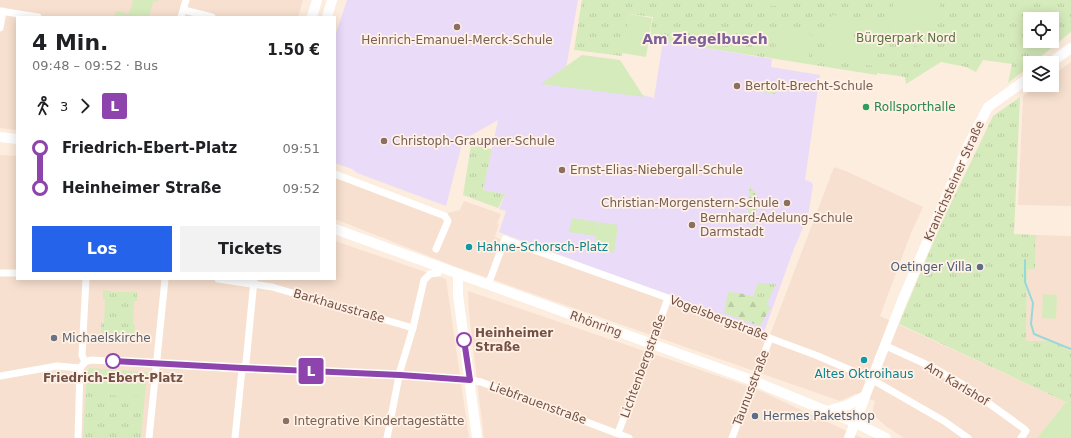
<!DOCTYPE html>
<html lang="de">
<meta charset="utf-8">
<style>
body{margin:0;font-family:"DejaVu Sans",sans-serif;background:#f2f2f2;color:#202124;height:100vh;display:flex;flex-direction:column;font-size:15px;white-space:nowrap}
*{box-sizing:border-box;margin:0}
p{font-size:13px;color:#757577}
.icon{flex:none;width:22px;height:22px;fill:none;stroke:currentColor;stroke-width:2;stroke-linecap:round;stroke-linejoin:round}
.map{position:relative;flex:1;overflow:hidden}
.drawer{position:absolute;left:16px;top:16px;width:320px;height:264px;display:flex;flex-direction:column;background:#fff;border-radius:0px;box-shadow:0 2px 10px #0003}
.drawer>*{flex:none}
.badge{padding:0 8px;border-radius:3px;font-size:14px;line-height:26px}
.tools{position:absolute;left:1023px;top:12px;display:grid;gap:8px}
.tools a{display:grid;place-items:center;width:36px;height:36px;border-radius:0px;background:#fff;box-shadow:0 2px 10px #0003;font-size:20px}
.map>.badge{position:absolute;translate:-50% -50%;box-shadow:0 0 0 2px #fff}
.legs{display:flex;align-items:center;gap:6px;height:44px;padding:0 16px;font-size:13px}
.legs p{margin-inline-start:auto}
.headline{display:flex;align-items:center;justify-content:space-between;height:68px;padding:0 16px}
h1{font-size:22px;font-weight:800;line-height:30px}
.action{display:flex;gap:8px;margin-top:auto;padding:8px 16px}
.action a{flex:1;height:46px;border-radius:0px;background:#2563eb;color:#fff;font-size:16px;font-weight:800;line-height:46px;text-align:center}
.action a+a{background:#f2f2f2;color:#202124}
ul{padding:0 16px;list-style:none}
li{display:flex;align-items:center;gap:14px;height:40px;font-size:15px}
li i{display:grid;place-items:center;width:6px;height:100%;margin:0 5px;background:currentColor}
li i::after{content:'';width:10px;height:10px;margin:-5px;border:3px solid;border-radius:50%;background:#fff}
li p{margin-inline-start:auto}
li:first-child i{background:linear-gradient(#0000 50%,currentColor 0)}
li:last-child i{background:linear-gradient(currentColor 50%,#0000 0)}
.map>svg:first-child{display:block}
.residential{fill:#f7e0cf}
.education{fill:#eadbf9}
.grass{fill:url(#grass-dots)}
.forest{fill:url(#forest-firs)}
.park{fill:url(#park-tufts);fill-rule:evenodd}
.garden{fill:#d6ebbc}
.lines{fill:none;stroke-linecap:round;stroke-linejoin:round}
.stream{stroke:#98d8d9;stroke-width:2}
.street{stroke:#fff;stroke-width:7}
.secondary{stroke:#fff;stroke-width:10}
.line-1-casing{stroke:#fff;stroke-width:9}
.line-1{stroke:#8e44ad;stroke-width:6}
.education-dot{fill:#8d6e63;stroke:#fff1e5;stroke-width:1.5}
.leisure-dot{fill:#2e9e5b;stroke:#fff1e5;stroke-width:1.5}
.culture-dot{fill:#0f9aa8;stroke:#fff1e5;stroke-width:1.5}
.service-dot{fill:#5c6f8a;stroke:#fff1e5;stroke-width:1.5}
.worship-dot{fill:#6b7280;stroke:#fff1e5;stroke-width:1.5}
.stop-1-dot{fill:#fff;stroke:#8e44ad;stroke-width:2}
.labels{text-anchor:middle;stroke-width:3.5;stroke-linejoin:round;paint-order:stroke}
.park-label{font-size:12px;fill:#54743b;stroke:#fff1e5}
.education-label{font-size:12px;fill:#785e54;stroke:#fff1e5;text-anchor:start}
.leisure-label{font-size:12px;fill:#27864d;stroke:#fff1e5;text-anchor:start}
.street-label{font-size:12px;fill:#744f45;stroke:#fff1e5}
.culture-label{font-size:12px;fill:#0d838f;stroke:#fff1e5;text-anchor:start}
.service-label{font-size:12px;fill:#4e5e75;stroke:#fff1e5;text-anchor:end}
.stop-label{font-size:12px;font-weight:bold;fill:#744f45;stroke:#fff1e5;text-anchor:start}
.worship-label{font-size:12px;fill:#5b616d;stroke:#fff1e5;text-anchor:start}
.quarter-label{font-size:14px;font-weight:bold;fill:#7d6098;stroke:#fff1e5}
</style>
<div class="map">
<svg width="1071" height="438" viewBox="0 0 1071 438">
<defs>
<pattern id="grass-dots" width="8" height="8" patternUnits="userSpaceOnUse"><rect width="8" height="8" fill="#d6ebbc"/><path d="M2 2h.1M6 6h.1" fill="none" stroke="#bbcba3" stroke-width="1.8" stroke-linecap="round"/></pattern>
<pattern id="forest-firs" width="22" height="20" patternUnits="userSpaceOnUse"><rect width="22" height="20" fill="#d6ebbc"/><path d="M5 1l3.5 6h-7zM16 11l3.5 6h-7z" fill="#bbcba3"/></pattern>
<pattern id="park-tufts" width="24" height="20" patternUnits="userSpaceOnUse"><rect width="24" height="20" fill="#d6ebbc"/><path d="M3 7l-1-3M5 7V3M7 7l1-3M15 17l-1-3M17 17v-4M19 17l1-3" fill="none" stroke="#bbcba3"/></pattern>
</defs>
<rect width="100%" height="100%" fill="#fdedde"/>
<!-- residential -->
<g class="residential">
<polygon points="0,0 303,0 298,17 17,17 17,130 0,128"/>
<polygon points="1071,62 1071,206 1018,205 1023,96 1038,85 1052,85 1052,76"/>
<polygon points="0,155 17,156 17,279 335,279 335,241 446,279 469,438 0,438"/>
<polygon points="834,167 848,172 923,207 911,233 880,316 1066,402 1037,438 904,438 887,427 872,414 875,401 855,394 840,401 454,266 335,219 335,178 436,216 460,210 464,201 501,214 497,223 499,224 495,237 641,291 770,335"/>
<polygon points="1036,235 1071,236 1071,351 1050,341 1026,341 1027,268 1035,268"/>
<polygon points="468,291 756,389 862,438 484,438 469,313"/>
</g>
<!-- education -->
<polygon class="education" points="347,0 578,0 565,74 654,98 663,41 772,59 771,67 820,75 805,180 811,182 813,185 808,216 793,251 764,332 499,232 506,211 499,209 505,194 483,190 498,120 463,140 446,206 357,173 352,169 335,163 335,36"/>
<!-- grass -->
<g class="grass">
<polygon points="752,81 777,85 776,94 751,90"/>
<polygon points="750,186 758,197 755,225 747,224"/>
</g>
<!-- forest -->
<path class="forest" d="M728,292C748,293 754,297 771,307L760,326L724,313Z"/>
<!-- park -->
<g class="park">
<path d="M582,0H1071V32L1033,63H1030V66L1008,83L1012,64L983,60L976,72L966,67L941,62L906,84L905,77L877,73V75L649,39L653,17L629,14L622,56L574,50ZM1030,19H1052V41H1030Z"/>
<polygon points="1020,97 1014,234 1036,235 1035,269 1027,269 1026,341 1050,341 1071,351 1071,400 1066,402 899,324 941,224 993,116"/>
<polygon points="471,145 492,149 483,190 505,194 498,208 463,195"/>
<polygon points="758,283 776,284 767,304 751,301"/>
<polygon points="103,290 111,291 111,292 137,292 137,301 134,301 133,324 135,325 134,338 101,336 101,323 104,323 105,300 103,300"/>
<polygon points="89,368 147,372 141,438 83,438 87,372"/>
</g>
<!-- garden -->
<g class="garden">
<polygon points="133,0 158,0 158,1 153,2 149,17 114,17 116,11 129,14"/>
<path d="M745,0H795C778,9 763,7 745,0Z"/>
<polygon points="894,0 941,0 933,49 887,42"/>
<polygon points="629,14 652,18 646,57 622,53"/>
<polygon points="832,15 854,18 847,62 825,59"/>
<polygon points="858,19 880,22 874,66 851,63"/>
<polygon points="778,29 812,34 808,62 774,57"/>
<polygon points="582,55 620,60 644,97 541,84"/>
<polygon points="572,218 598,222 597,233 599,222 618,225 614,253 594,250 596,236 569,232"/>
<polygon points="1043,294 1057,295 1056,319 1042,318"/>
<polygon points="92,375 143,379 142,397 91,394"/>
<polygon points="1071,400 1071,438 1037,438 1066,402"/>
</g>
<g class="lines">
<!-- stream -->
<polyline class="stream" points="1025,260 1025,282 1033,303 1031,324 1034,334 1071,349"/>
<!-- street -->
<g class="street">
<polyline points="184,10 212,17"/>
<polyline points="0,11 38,17"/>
<polyline points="181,17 186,0"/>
<polyline points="0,28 3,11"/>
<polyline points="335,174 445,216 448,221 436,249"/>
<polyline points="0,273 17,273"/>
<polyline points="218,279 272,287 413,328"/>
<polyline points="488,285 505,239 509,241 668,298 716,318 818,356 871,379 944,421 968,438"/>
<polyline points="884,345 932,367 962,384 1023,428 1026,431 1021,438"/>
<polyline points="85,362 82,355 86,279"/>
<polyline points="0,376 57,366 80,368"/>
<polyline points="618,433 652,344 668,298"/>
<polyline points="78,438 80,368 85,362 91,360 242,369 399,375 470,380 481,382 629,438"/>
<polyline points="149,438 165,279"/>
<polyline points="235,438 242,369 246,363 254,280"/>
<polyline points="387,438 400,371 413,328 424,280 430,274 438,273"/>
<polyline points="732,438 770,338"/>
</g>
<!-- secondary -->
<g class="secondary">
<polyline points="312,17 317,0"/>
<polyline points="327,17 332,0"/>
<polyline points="1050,63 1071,48"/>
<polyline points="0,137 17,139"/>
<polyline points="335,229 754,381 856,423 886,438"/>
<polyline points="458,274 458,295 477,438"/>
<polyline points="827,411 848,405 865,396"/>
<polyline points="849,438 902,301 967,148 988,107 1030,77"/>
</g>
</g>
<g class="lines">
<!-- line-1 casing -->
<g class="line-1-casing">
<polyline id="line-1" points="113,361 242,368 400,375 470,380 464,340"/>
</g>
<!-- line-1 -->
<use href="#line-1" class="line-1"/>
</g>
<!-- markers -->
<g class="education-dot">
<circle cx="457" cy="27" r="4"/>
<circle cx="737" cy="86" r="4"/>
<circle cx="384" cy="141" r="4"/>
<circle cx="562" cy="170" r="4"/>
<circle cx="787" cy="203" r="4"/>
<circle cx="692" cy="225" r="4"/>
<circle cx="286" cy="421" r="4"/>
</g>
<circle class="leisure-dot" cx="866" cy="107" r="4"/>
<g class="culture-dot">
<circle cx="469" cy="247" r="4"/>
<circle cx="864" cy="360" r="4"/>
</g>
<g class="service-dot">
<circle cx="980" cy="267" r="4"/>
<circle cx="755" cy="416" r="4"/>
</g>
<circle class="worship-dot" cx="54" cy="338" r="4"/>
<g class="stop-1-dot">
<circle cx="464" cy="340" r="7"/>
<circle cx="113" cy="361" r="7"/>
</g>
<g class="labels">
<!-- park labels -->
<g class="park-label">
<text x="906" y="42">Bürgerpark Nord</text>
</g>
<!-- education labels -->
<g class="education-label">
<text x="457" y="44" text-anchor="middle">Heinrich-Emanuel-Merck-Schule</text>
<text x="745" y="90">Bertolt-Brecht-Schule</text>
<text x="392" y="145">Christoph-Graupner-Schule</text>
<text x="570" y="174">Ernst-Elias-Niebergall-Schule</text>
<text x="779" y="207" text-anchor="end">Christian-Morgenstern-Schule</text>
<text x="700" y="222">Bernhard-Adelung-Schule<tspan x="700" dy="14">Darmstadt</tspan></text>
<text x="294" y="425">Integrative Kindertagestätte</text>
</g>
<!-- leisure labels -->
<g class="leisure-label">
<text x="874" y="111">Rollsporthalle</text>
</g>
<!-- street labels -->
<g class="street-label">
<text transform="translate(954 181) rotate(-66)" y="4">Kranichsteiner Straße</text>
<text transform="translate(339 306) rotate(16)" y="4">Barkhausstraße</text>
<text transform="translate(719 318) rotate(21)" y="4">Vogelsbergstraße</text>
<text transform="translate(596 324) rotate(20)" y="4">Rhönring</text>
<text transform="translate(643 366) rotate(-70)" y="4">Lichtenbergstraße</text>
<text transform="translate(957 384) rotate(31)" y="4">Am Karlshof</text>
<text transform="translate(751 388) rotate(-69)" y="4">Taunusstraße</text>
<text transform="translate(538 403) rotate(20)" y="4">Liebfrauenstraße</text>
</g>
<!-- culture labels -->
<g class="culture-label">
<text x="477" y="251">Hahne-Schorsch-Platz</text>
<text x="864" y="378" text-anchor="middle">Altes Oktroihaus</text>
</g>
<!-- service labels -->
<g class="service-label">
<text x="972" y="271">Oetinger Villa</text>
<text x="763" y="420" text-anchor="start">Hermes Paketshop</text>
</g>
<!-- stop labels -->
<g class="stop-label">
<text x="475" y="337">Heinheimer<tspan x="475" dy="14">Straße</tspan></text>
<text x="113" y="382" text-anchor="middle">Friedrich-Ebert-Platz</text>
</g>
<!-- worship labels -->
<g class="worship-label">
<text x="62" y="342">Michaelskirche</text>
</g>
<!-- quarter labels -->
<g class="quarter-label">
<text x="705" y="44">Am Ziegelbusch</text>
</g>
</g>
</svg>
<div class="tools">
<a><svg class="icon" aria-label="locate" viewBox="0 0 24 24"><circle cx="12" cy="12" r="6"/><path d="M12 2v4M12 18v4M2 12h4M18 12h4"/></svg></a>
<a><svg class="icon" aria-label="layers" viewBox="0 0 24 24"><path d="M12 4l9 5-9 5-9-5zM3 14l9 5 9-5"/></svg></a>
</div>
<b class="badge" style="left:311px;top:371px;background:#8e44ad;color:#fff">L</b>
<section class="drawer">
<div class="headline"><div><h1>4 Min.</h1><p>09:48 – 09:52 · Bus</p></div><b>1.50 €</b></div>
<div class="legs"><svg class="icon" aria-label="walk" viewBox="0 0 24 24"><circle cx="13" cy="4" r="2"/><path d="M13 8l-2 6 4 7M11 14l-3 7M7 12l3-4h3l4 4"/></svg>3<svg class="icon" aria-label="forward" viewBox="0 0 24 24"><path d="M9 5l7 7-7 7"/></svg><b class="badge" style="background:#8e44ad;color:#fff">L</b></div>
<ul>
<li><i style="color:#8e44ad"></i><b>Friedrich-Ebert-Platz</b><p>09:51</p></li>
<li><i style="color:#8e44ad"></i><b>Heinheimer Straße</b><p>09:52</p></li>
</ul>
<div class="action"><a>Los</a><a>Tickets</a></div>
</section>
</div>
